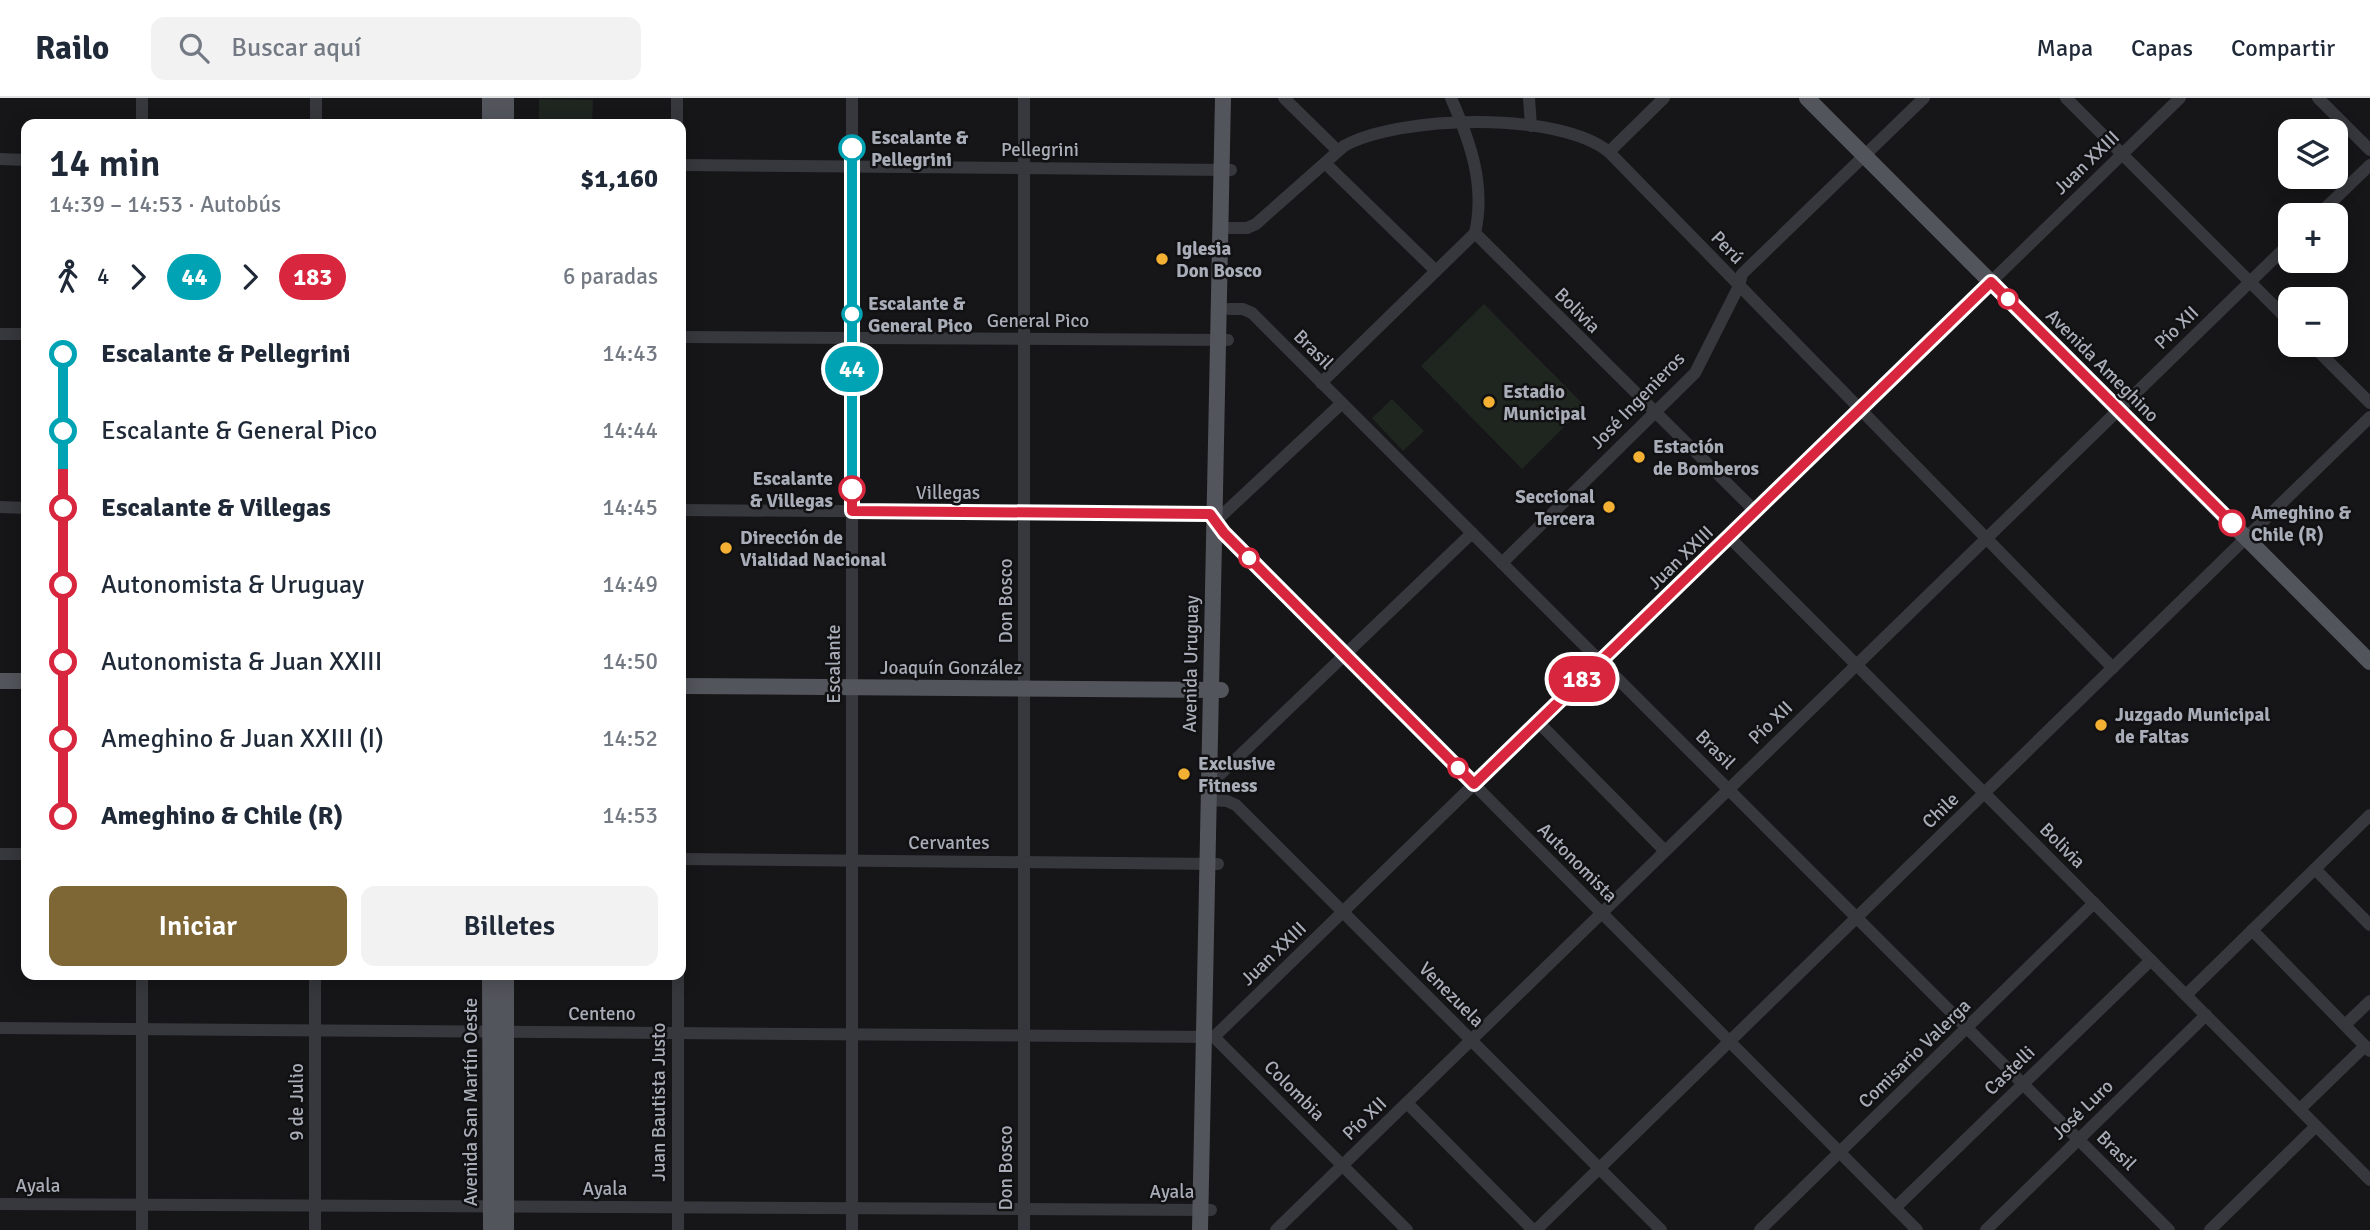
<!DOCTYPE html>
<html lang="es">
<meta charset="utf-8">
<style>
body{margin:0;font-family:Signika,sans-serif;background:#f2f2f3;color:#1f2937;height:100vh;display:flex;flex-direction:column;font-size:26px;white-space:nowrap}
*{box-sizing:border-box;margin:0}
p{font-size:23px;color:#747a83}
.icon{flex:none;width:38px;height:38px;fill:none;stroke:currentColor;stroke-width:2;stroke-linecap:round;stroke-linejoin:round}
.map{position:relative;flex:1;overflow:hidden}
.details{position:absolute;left:21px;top:21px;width:665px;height:861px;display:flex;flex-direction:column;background:#fff;border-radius:14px;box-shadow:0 4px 18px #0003}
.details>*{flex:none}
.badge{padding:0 14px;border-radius:23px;font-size:24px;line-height:46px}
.tools{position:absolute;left:2278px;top:21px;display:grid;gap:14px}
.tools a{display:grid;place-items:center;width:70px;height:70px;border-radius:14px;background:#fff;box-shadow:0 4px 18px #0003;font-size:35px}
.map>.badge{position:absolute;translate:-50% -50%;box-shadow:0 0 0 4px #fff}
.legs{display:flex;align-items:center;gap:10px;height:77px;padding:0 28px;font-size:23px}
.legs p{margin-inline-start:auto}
.summary{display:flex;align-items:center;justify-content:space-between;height:119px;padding:0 28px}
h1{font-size:38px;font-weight:600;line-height:52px}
.action{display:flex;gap:14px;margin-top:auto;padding:14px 28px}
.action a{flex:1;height:80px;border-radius:14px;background:#7e6635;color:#fff;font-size:28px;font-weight:600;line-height:80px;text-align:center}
.action a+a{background:#f2f2f3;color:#1f2937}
ul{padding:0 28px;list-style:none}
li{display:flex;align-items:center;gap:24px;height:77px;font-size:26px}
li i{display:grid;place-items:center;width:10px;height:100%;margin:0 9px;background:currentColor}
li i::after{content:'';width:18px;height:18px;margin:-9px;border:5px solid;border-radius:50%;background:#fff}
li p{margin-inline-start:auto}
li:first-child i{background:linear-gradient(#0000 50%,currentColor 0)}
li:last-child i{background:linear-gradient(currentColor 50%,#0000 0)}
header{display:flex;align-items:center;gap:42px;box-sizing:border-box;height:98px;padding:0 35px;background:#fff;border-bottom:2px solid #e0e1e3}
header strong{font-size:33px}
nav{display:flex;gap:38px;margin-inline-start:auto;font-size:24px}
.search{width:490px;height:63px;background:#f2f2f3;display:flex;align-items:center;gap:18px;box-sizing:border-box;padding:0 24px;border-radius:14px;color:#747a83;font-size:26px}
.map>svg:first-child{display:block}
.green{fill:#1e261f}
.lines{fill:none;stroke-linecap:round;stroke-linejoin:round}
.minor{stroke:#37383d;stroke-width:12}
.major{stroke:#53555c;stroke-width:16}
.line-1-casing{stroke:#fff;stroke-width:16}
.line-2-casing{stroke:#fff;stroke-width:16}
.line-1{stroke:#00a3b4;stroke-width:10}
.line-2{stroke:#d7263d;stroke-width:10}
.stop-1-dot{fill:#fff;stroke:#00a3b4;stroke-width:3.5}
.poi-dot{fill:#f3b032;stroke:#111113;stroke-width:2.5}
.stop-2-dot{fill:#fff;stroke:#d7263d;stroke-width:3.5}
.labels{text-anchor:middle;stroke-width:5;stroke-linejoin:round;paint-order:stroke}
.stop-label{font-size:19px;font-weight:bold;fill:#a8adb8;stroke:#111113;text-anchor:start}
.street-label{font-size:19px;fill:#a8adb8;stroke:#111113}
.poi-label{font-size:19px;font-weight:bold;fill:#a8adb8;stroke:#111113;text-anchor:start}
</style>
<header>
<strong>Railo</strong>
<div class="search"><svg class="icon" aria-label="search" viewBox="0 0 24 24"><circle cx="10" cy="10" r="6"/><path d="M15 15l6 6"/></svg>Buscar aquí</div>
<nav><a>Mapa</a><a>Capas</a><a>Compartir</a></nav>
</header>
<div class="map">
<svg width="2370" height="1132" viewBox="0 0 2370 1132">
<rect width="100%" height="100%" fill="#161618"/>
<!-- green -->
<g class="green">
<polygon points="539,1 593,2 592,26 539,26"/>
<polygon points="1484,206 1585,308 1522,371 1421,268"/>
<polygon points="1392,301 1424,333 1403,353 1372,320"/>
</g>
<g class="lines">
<!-- minor -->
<g class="minor">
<polyline points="142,0 142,26"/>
<polyline points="677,0 677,26"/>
<polyline points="852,0 852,1132"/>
<polyline points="1024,0 1024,1132"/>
<polyline points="1284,0 1338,53"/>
<path d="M1451,0C1470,43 1486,87 1475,135"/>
<polyline points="1529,0 1531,28"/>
<polyline points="2066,0 2291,225"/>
<polyline points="2318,0 2370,52"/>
<polyline points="316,26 316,0"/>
<polyline points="1609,54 1664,0"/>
<polyline points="0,61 26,62"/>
<polyline points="1325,65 1436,173"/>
<polyline points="681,67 1231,72"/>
<polyline points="2318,117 2370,67"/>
<path d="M1230,130H1247L1256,126L1344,48C1399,17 1559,13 1609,54L2113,570"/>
<polyline points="1475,135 1755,413"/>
<polyline points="1229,211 1243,211 1252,215 2169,1132"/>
<polyline points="0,236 26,236"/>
<polyline points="681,239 1228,242"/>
<polyline points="2312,247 2370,305"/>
<polyline points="1321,285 1475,135"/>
<polyline points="0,409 26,410"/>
<polyline points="681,412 1210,416 1224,435 1917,1132"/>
<polyline points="1214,420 1219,420 1342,305"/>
<polyline points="1729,439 2370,1082"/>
<polyline points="1502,465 1695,275 1739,188 1742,176 1924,0"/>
<polyline points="1538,624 1665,753"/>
<polyline points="1209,687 1472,435"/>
<polyline points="1209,702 1227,703 1236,707 1661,1132"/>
<polyline points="0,756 26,756"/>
<polyline points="681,761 1218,766"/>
<polyline points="2315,771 2370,827"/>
<polyline points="2252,832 2370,953"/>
<polyline points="142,877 142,1132"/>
<polyline points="678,877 678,1132"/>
<polyline points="2186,897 2370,717"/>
<polyline points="2345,927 2370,903"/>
<polyline points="0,930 1214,939 2180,0"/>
<polyline points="1214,939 1407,1132"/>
<polyline points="1407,1005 1533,1132"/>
<polyline points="2300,1011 2365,948"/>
<polyline points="0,1106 1211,1112"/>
<polyline points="1895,1110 2151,862"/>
<polyline points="315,1132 315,877"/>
<polyline points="1276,1132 2291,144"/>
<polyline points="1536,1132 2370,319"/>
<polyline points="1760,1132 2094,805"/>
<polyline points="1986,1132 2206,917"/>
<polyline points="2210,1132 2316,1028"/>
</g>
<!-- major -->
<g class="major">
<polyline points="490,0 490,26"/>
<polyline points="506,0 506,26"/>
<polyline points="1807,0 2370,564"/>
<polyline points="0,583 26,583"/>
<polyline points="681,588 1221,592"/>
<polyline points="490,877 491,1132"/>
<polyline points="506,877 506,1132"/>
<polyline points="1200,1132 1223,0"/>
</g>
</g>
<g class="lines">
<!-- line-1 casing -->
<g class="line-1-casing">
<polyline id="line-1" points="852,50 852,391"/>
</g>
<!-- line-2 casing -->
<g class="line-2-casing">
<polyline id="line-2" points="852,391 852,413 1210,416 1224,435 1474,686 1991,184 2232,425"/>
</g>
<!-- line-1 -->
<use href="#line-1" class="line-1"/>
<!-- line-2 -->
<use href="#line-2" class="line-2"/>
</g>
<!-- markers -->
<g class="stop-1-dot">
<circle cx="852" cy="50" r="12"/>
<circle cx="852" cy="216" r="9"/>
</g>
<g class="poi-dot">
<circle cx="1162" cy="161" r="7"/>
<circle cx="1489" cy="304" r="7"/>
<circle cx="1639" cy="359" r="7"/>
<circle cx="1609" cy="409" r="7"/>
<circle cx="726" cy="450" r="7"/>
<circle cx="2101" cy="627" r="7"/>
<circle cx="1184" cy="676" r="7"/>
</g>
<g class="stop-2-dot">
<circle cx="2008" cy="201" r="9"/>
<circle cx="852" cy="391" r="12"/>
<circle cx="2232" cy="425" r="12"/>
<circle cx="1249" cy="460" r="9"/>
<circle cx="1458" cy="670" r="9"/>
</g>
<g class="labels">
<!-- stop labels -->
<g class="stop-label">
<text x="871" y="46">Escalante &amp;<tspan x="871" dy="22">Pellegrini</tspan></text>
<text x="868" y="212">Escalante &amp;<tspan x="868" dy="22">General Pico</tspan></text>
<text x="833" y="387" text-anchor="end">Escalante<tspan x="833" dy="22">&amp; Villegas</tspan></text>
<text x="2251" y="421">Ameghino &amp;<tspan x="2251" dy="22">Chile (R)</tspan></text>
</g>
<!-- street labels -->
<g class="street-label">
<text x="1040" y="58">Pellegrini</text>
<text transform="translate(2086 64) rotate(-44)" y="7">Juan XXIII</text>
<text transform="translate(1728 149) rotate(46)" y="7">Perú</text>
<text transform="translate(1578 212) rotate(45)" y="7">Bolivia</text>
<text x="1038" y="229">General Pico</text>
<text transform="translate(2176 229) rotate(-44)" y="7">Pío XII</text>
<text transform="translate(1314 251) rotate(45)" y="7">Brasil</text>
<text transform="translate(2103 267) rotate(45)" y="7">Avenida Ameghino</text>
<text transform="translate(1637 302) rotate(-46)" y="7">José Ingenieros</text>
<text x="948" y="401">Villegas</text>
<text transform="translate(1680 459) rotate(-44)" y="7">Juan XXIII</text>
<text transform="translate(1005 503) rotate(-90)" y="7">Don Bosco</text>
<text transform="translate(833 566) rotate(-90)" y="7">Escalante</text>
<text transform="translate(1190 566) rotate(-89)" y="7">Avenida Uruguay</text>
<text x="951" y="576">Joaquín González</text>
<text transform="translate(1770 624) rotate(-44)" y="7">Pío XII</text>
<text transform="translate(1716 651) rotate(45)" y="7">Brasil</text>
<text transform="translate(1940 712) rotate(-44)" y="7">Chile</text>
<text x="949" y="751">Cervantes</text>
<text transform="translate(2063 747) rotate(45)" y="7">Bolivia</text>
<text transform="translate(1578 764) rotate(45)" y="7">Autonomista</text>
<text transform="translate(1273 855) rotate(-44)" y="7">Juan XXIII</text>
<text transform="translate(1452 896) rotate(45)" y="7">Venezuela</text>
<text x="602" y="922">Centeno</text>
<text transform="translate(1914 955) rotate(-44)" y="7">Comisario Valerga</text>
<text transform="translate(2009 972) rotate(-44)" y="7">Castelli</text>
<text transform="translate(1295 992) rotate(45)" y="7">Colombia</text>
<text transform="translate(296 1004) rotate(-90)" y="7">9 de Julio</text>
<text transform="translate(470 1004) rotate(-90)" y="7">Avenida San Martín Oeste</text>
<text transform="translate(658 1004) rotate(-90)" y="7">Juan Bautista Justo</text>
<text transform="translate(2082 1011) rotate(-44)" y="7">José Luro</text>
<text transform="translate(1364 1020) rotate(-44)" y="7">Pío XII</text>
<text transform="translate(2117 1052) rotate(45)" y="7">Brasil</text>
<text transform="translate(1005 1070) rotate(-90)" y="7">Don Bosco</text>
<text x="38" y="1094">Ayala</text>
<text x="605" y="1097">Ayala</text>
<text x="1172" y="1100">Ayala</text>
</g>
<!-- poi labels -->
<g class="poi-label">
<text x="1176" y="157">Iglesia<tspan x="1176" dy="22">Don Bosco</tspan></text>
<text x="1503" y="300">Estadio<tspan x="1503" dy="22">Municipal</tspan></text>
<text x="1653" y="355">Estación<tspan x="1653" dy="22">de Bomberos</tspan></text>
<text x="1595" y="405" text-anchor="end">Seccional<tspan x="1595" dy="22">Tercera</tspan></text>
<text x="740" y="446">Dirección de<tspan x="740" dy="22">Vialidad Nacional</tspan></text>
<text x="2115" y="623">Juzgado Municipal<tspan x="2115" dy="22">de Faltas</tspan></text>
<text x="1198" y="672">Exclusive<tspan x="1198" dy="22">Fitness</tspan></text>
</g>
</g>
</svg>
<div class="tools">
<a><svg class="icon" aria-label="layers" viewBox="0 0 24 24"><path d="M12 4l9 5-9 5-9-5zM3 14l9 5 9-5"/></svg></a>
<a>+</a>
<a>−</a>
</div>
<b class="badge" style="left:852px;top:271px;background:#00a3b4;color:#fff">44</b>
<b class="badge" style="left:1582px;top:581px;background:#d7263d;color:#fff">183</b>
<section class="details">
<div class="summary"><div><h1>14 min</h1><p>14:39 – 14:53 · Autobús</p></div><b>$1,160</b></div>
<div class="legs"><svg class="icon" aria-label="walk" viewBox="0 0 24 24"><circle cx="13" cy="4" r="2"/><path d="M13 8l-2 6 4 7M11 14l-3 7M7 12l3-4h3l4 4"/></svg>4<svg class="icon" aria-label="forward" viewBox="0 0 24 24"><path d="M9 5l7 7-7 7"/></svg><b class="badge" style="background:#00a3b4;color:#fff">44</b><svg class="icon" aria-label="forward" viewBox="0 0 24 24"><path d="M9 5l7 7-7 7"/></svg><b class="badge" style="background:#d7263d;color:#fff">183</b><p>6 paradas</p></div>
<ul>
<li><i style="color:#00a3b4"></i><b>Escalante &amp; Pellegrini</b><p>14:43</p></li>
<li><i style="color:#00a3b4"></i><span>Escalante &amp; General Pico</span><p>14:44</p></li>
<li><i style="color:#d7263d"></i><b>Escalante &amp; Villegas</b><p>14:45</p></li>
<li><i style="color:#d7263d"></i><span>Autonomista &amp; Uruguay</span><p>14:49</p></li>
<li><i style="color:#d7263d"></i><span>Autonomista &amp; Juan XXIII</span><p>14:50</p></li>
<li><i style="color:#d7263d"></i><span>Ameghino &amp; Juan XXIII (I)</span><p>14:52</p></li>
<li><i style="color:#d7263d"></i><b>Ameghino &amp; Chile (R)</b><p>14:53</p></li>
</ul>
<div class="action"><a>Iniciar</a><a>Billetes</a></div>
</section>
</div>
